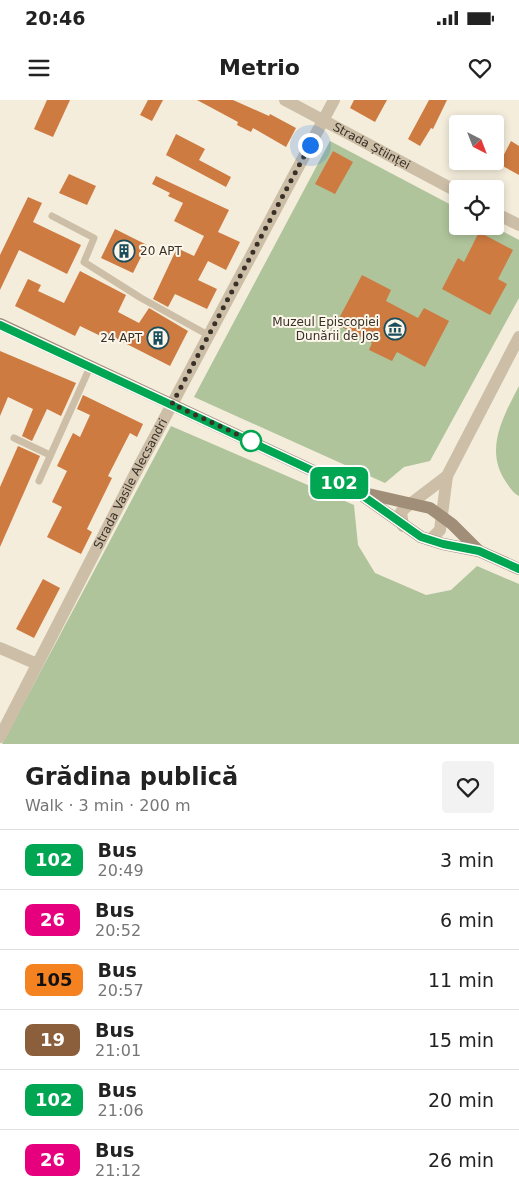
<!DOCTYPE html>
<meta charset="utf-8">
<style>
body{margin:0;font-family:"DejaVu Sans",sans-serif;background:#f2f2f2;color:#222;height:100vh;display:flex;flex-direction:column;font-size:19px;white-space:nowrap}
*{box-sizing:border-box;margin:0}
p{font-size:16px;color:#767676}
.icon{flex:none;width:28px;height:28px;fill:none;stroke:currentColor;stroke-width:2;stroke-linecap:round;stroke-linejoin:round}
.map{position:relative;height:644px;overflow:hidden}
.drawer{display:flex;flex-direction:column;background:#fff;flex:1}
.drawer>*{flex:none}
.badge{padding:0 10px;border-radius:8px;font-size:18px;line-height:32px}
.needle{width:32px;rotate:138deg}
.tools{position:absolute;left:449px;top:15px;display:grid;gap:10px}
.tools a{display:grid;place-items:center;width:55px;height:55px;border-radius:5px;background:#fff;box-shadow:0 2px 8px #0003;font-size:25px}
.you{position:absolute;width:25px;height:25px;margin:-12px;border:4px solid #fff;border-radius:50%;background:#1a73e8;box-shadow:0 0 0 8px #1a73e833}
.map>.badge{position:absolute;translate:-50% -50%;box-shadow:0 0 0 2px #fff}
.round{display:grid;place-items:center;flex:none;width:52px;height:52px;border-radius:5px;background:#f2f2f2}
.summary{display:flex;align-items:center;justify-content:space-between;height:85px;padding:0 25px}
h1{font-size:24px;font-weight:700;line-height:38px}
ul{padding:0;list-style:none}
li{display:flex;align-items:center;gap:15px;height:60px;padding:0 25px;border-top:1px solid #e0e0e0}
li div{flex:1}
li b{display:block;font-size:19px}
li em{font-style:normal}
li .badge{min-width:55px;font-weight:700;text-align:center}
.status{display:flex;justify-content:space-between;align-items:center;height:35px;padding:0 25px;background:#fff;direction:ltr}
.status svg{height:14px;fill:currentColor}
header{display:flex;justify-content:space-between;align-items:center;height:65px;padding:0 25px;background:#fff;font-size:22px;font-weight:700}
.map>svg:first-child{display:block}
.green{fill:#afc49b}
.building{fill:#cd7b41}
.lines{fill:none;stroke-linecap:round;stroke-linejoin:round}
.service{stroke:#cdbfa7;stroke-width:7}
.minor{stroke:#cdbfa7;stroke-width:12}
.tertiary{stroke:#cdbfa7;stroke-width:12}
.secondary{stroke:#a18e78;stroke-width:12}
.line-casing{stroke:#fff;stroke-width:11}
.line{stroke:#00a651;stroke-width:8}
.walk{stroke:#393028;stroke-width:5;stroke-dasharray:0 9}
.stop-dot{fill:#fff;stroke:#00a651;stroke-width:2.5}
.labels{text-anchor:middle;stroke-width:4;stroke-linejoin:round;paint-order:stroke}
.street-label{font-size:12px;fill:#393028;stroke:#fbf6e9}
.poi-label{font-size:12px;fill:#393028;stroke:#fbf6e9;text-anchor:end}
</style>
<div class="status"><b>20:46</b><svg viewBox="0 0 49 12"><path d="M0 12V9h3v3zM5 12V6h3v6zM10 12V3h3v9zM15 12V0h3v12zM26 1h20v11H26zM47 4h2v5h-2z"/></svg></div>
<header><svg class="icon" aria-label="menu" viewBox="0 0 24 24"><path d="M4 6h16M4 12h16M4 18h16"/></svg>Metrio<svg class="icon" aria-label="heart" viewBox="0 0 24 24"><path d="M12 20l-8-8c-3-5 5-10 8-4 3-6 11-1 8 4z"/></svg></header>
<div class="map">
<svg width="519" height="644" viewBox="0 0 519 644">
<rect width="100%" height="100%" fill="#f4eddc"/>
<!-- green -->
<g class="green">
<polygon points="330,41 457,108 458,126 493,126 519,140 519,198 430,361 404,367 385,383 194,297"/>
<path d="M519,286V396C513,393 510,388 506,382C484,350 503,317 519,286Z"/>
<polygon points="171,326 354,405 358,445 375,473 426,495 451,490 477,466 519,484 519,644 2,644"/>
</g>
<!-- building -->
<g class="building">
<polygon points="47,0 70,0 53,37 34,29"/>
<polygon points="148,0 163,0 152,21 140,15"/>
<polygon points="197,0 233,0 269,16 270,14 296,28 286,47 253,28 251,32 237,25 238,22"/>
<polygon points="354,0 387,0 375,22 350,8"/>
<polygon points="429,0 447,0 433,29 431,28 420,46 408,39"/>
<polygon points="176,34 205,49 199,60 231,77 226,87 166,55"/>
<polygon points="511,41 519,46 519,75 499,64"/>
<polygon points="333,51 353,62 335,94 315,84"/>
<polygon points="69,74 96,86 87,105 59,93"/>
<polygon points="156,76 229,110 218,132 240,142 226,170 208,161 198,180 217,189 207,209 175,194 168,207 153,199 177,148 194,156 204,136 174,121 183,103 168,96 170,93 152,84"/>
<polygon points="28,97 42,103 33,122 81,145 67,174 19,150 0,190 0,155"/>
<polygon points="115,129 147,145 133,173 101,158"/>
<polygon points="479,132 513,150 498,179 507,184 490,215 442,189 458,158 464,162"/>
<polygon points="80,171 126,195 118,212 139,223 149,208 188,231 170,266 113,237 111,241 80,226 75,236 15,206 28,179 41,185 38,191 64,203"/>
<polygon points="362,175 391,190 386,201 418,218 424,208 449,221 425,267 397,252 392,261 369,250 372,243 336,224"/>
<polygon points="0,251 76,283 61,316 47,309 32,341 22,336 33,309 8,297 0,316"/>
<polygon points="83,295 143,324 137,337 130,333 108,376 112,378 87,429 92,432 81,454 47,437 62,407 52,402 67,371 57,366 73,333 80,337 90,315 77,309"/>
<polygon points="18,346 40,356 0,447 0,387"/>
<polygon points="43,479 60,488 34,538 16,529"/>
</g>
<g class="lines">
<!-- service -->
<g class="service">
<polyline points="52,116 94,138 84,162 141,198 208,235"/>
<polyline points="14,338 50,355"/>
<polyline points="39,381 90,267"/>
</g>
<!-- minor -->
<g class="minor">
<path id="s1" d="M285,0L458,92"/>
<polyline points="495,113 519,125"/>
<path id="s2" d="M0,637L137,370L334,0"/>
</g>
<!-- tertiary -->
<g class="tertiary">
<polyline points="403,426 401,412 405,408 447,376"/>
<polyline points="430,440 440,430 447,376 519,237"/>
<polyline points="0,548 37,564"/>
</g>
<!-- secondary -->
<g class="secondary">
<polyline points="0,224 356,391 421,437 443,444 479,451 519,469"/>
<polyline points="364,393 430,408 452,424 479,451"/>
</g>
</g>
<g class="lines">
<!-- line casing -->
<g class="line-casing">
<polyline id="line" points="0,225 356,391 421,437 443,444 479,451 519,469"/>
</g>
<!-- line -->
<use href="#line" class="line"/>
<!-- walk -->
<polyline class="walk" points="251,341 256,343 172,304 310,45"/>
</g>
<!-- icons -->
<defs>
<g id="building-ring" transform="scale(1.125)"><circle r="9.5" fill="#fbf6e9" stroke="#1b4e5d" stroke-width="1.5"/><path d="M-4-6H4V6H1V3H-1V6H-4ZM-2.5-4.3h1.7v1.8h-1.7ZM.8-4.3h1.7v1.8H.8ZM-2.5-1h1.7V.8h-1.7ZM.8-1h1.7V.8H.8Z" fill="#1b4e5d"/></g>
<g id="museum-ring" transform="scale(1.125)"><circle r="9.5" fill="#fbf6e9" stroke="#1b4e5d" stroke-width="1.5"/><path d="M0-6L6-3V-2H-6V-3ZM-5-1h2V3h-2ZM-1-1h2V3h-2ZM3-1h2V3H3ZM-6 4H6V6H-6Z" fill="#1b4e5d"/></g>
</defs>
<g fill-rule="evenodd">
<use href="#building-ring" x="124" y="151"/>
<use href="#museum-ring" x="395" y="229"/>
<use href="#building-ring" x="158" y="238"/>
</g>
<!-- markers -->
<circle class="stop-dot" cx="251" cy="341" r="10"/>
<g class="labels">
<!-- street labels -->
<g class="street-label">
<text dy="4" stroke="none"><textPath href="#s1" startOffset="98">Strada Științei</textPath></text>
<text dy="4" stroke="none"><textPath href="#s2" startOffset="285">Strada Vasile Alecsandri</textPath></text>
</g>
<!-- poi labels -->
<g class="poi-label">
<text x="140" y="155" text-anchor="start">20 APT</text>
<text x="379" y="226">Muzeul Episcopiei<tspan x="379" dy="14">Dunării de Jos</tspan></text>
<text x="142" y="242">24 APT</text>
</g>
</g>
</svg>
<div class="tools">
<a><svg class="needle" viewBox="-14 -14 28 28"><path d="M0-13l5 13h-10z" fill="#e53935"/><path d="M0 13l5-13h-10z" fill="#767676"/></svg></a>
<a><svg class="icon" aria-label="locate" viewBox="0 0 24 24"><circle cx="12" cy="12" r="6"/><path d="M12 2v4M12 18v4M2 12h4M18 12h4"/></svg></a>
</div>
<div class="you" style="left:310px;top:45px"></div>
<b class="badge" style="left:339px;top:383px;background:#00a651;color:#fff">102</b>
</div>
<section class="drawer">
<div class="summary"><div><h1>Grădina publică</h1><p>Walk · 3 min · 200 m</p></div><a class="round"><svg class="icon" aria-label="heart" viewBox="0 0 24 24"><path d="M12 20l-8-8c-3-5 5-10 8-4 3-6 11-1 8 4z"/></svg></a></div>
<ul>
<li><span class="badge" style="background:#00a651;color:#fff">102</span><div><b>Bus</b><p>20:49</p></div><em>3 min</em></li>
<li><span class="badge" style="background:#e6007e;color:#fff">26</span><div><b>Bus</b><p>20:52</p></div><em>6 min</em></li>
<li><span class="badge" style="background:#f58220;color:#111">105</span><div><b>Bus</b><p>20:57</p></div><em>11 min</em></li>
<li><span class="badge" style="background:#8b5e3c;color:#fff">19</span><div><b>Bus</b><p>21:01</p></div><em>15 min</em></li>
<li><span class="badge" style="background:#00a651;color:#fff">102</span><div><b>Bus</b><p>21:06</p></div><em>20 min</em></li>
<li><span class="badge" style="background:#e6007e;color:#fff">26</span><div><b>Bus</b><p>21:12</p></div><em>26 min</em></li>
</ul>
</section>
